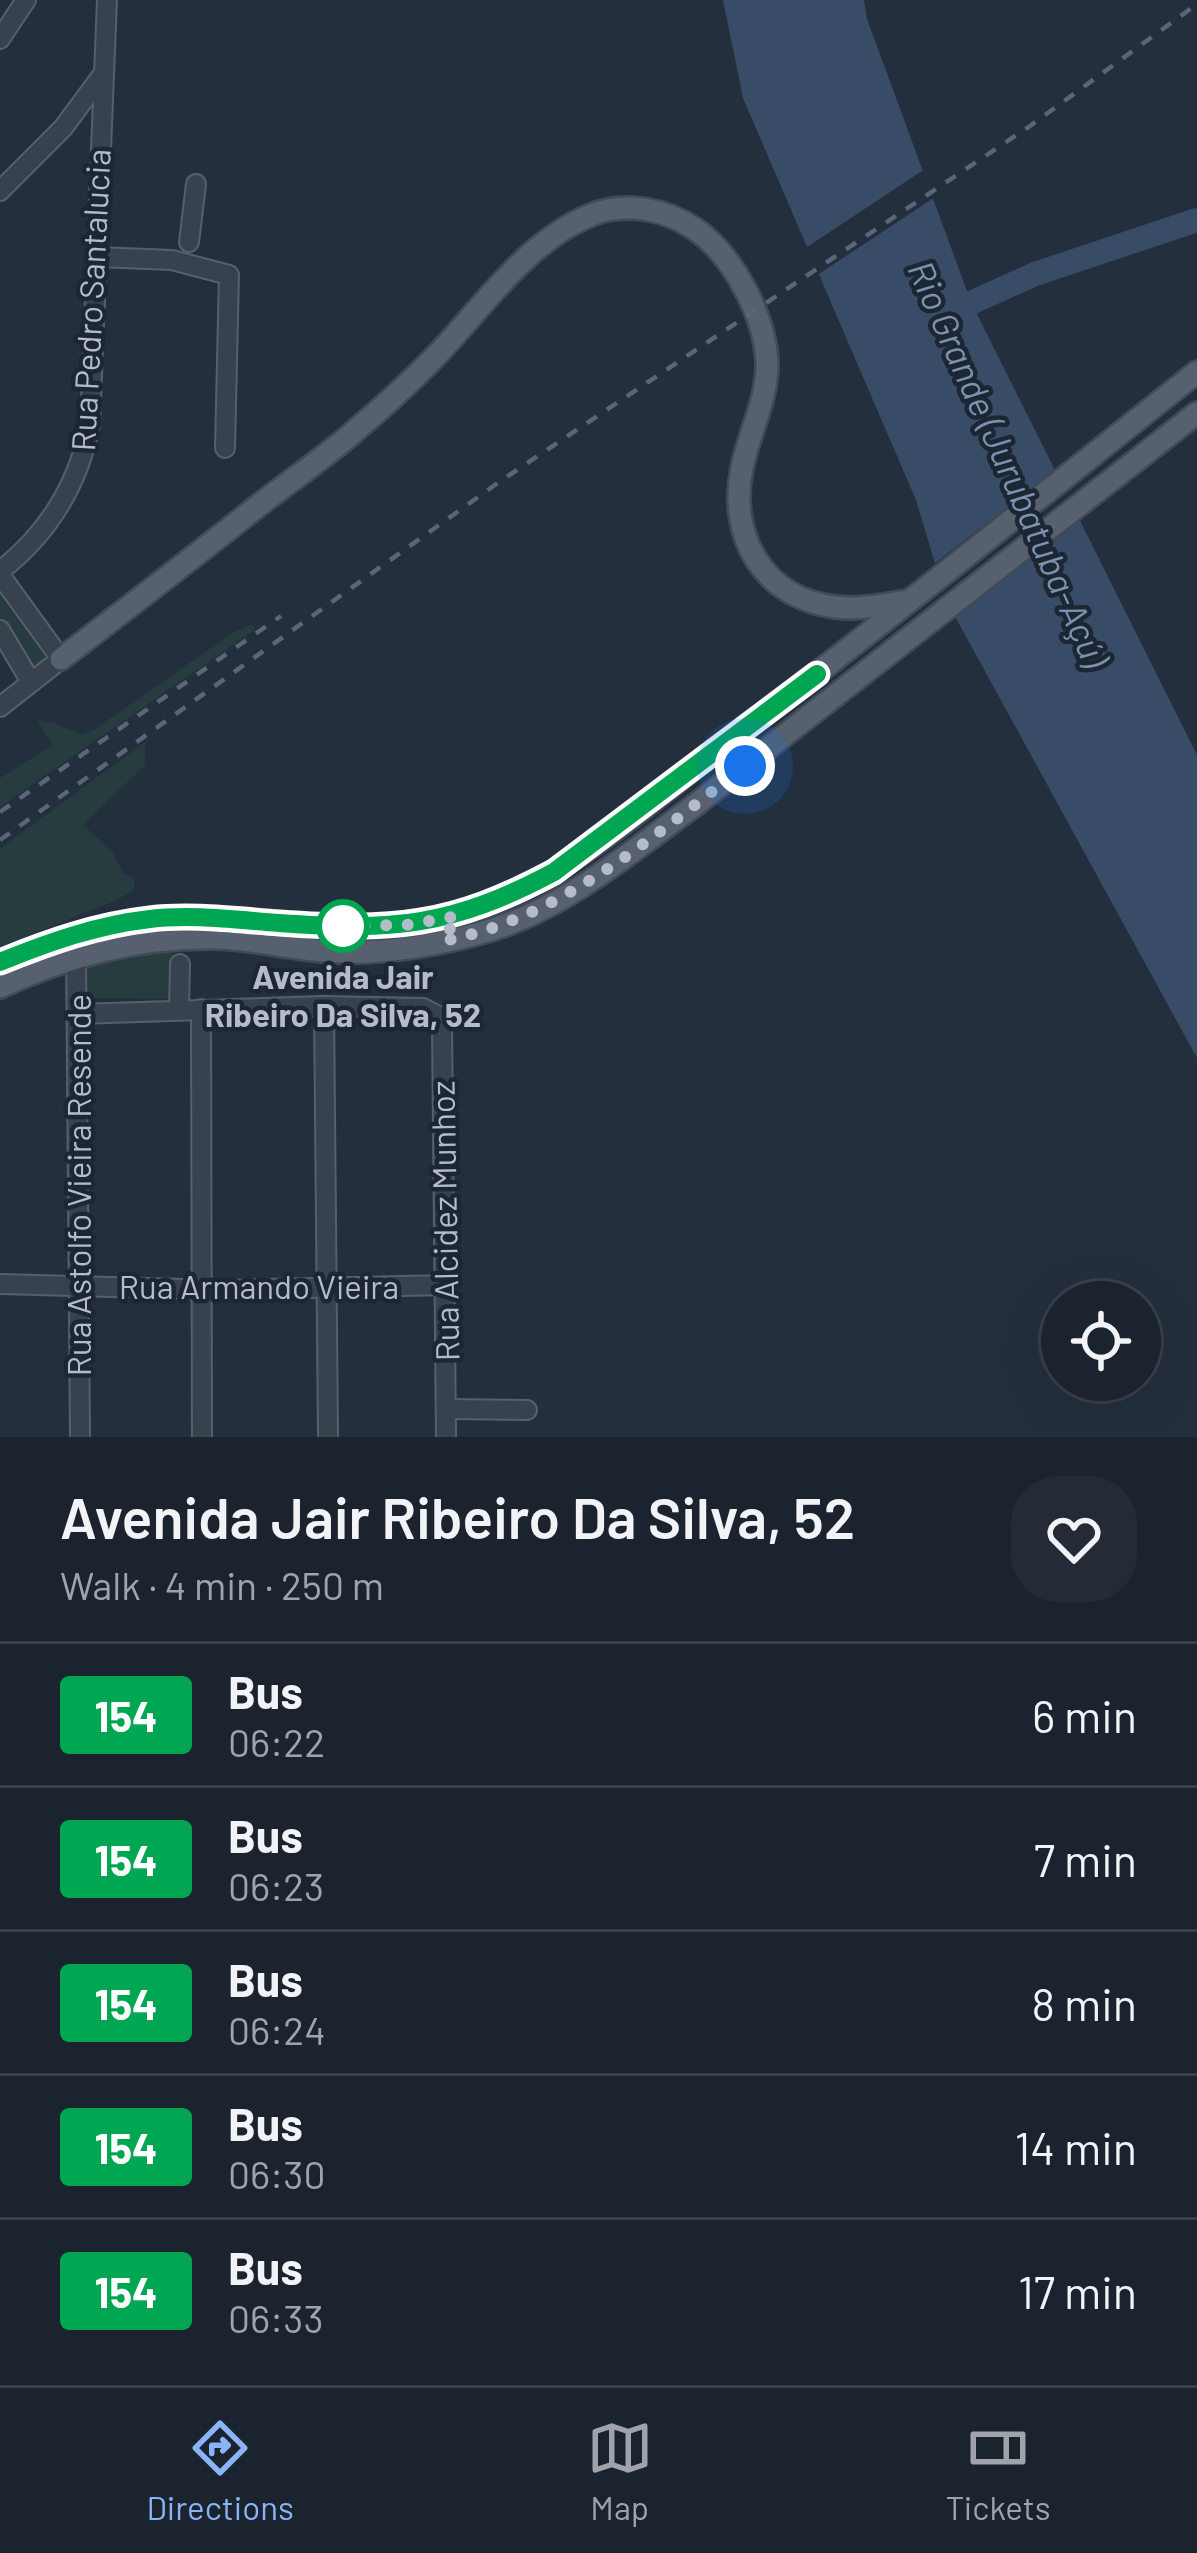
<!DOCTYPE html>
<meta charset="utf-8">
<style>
body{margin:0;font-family:Barlow,sans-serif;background:#242b36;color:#f1f3f6;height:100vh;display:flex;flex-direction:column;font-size:45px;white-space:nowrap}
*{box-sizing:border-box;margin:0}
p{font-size:39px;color:#a0a4aa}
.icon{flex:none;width:66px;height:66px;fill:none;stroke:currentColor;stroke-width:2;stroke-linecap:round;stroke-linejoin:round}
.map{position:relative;height:1437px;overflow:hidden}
.side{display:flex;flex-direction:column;background:#1b232e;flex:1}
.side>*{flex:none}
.badge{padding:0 24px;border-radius:9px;font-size:42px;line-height:78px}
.buttons{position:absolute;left:1041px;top:1281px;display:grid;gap:24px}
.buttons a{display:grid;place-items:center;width:120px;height:120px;border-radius:50%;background:#1b232e;box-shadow:0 12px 48px #0002,0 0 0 3px #39404a;font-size:60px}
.you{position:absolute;width:60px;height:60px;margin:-30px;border:9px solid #fff;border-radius:50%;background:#1a73e8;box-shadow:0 0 0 18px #1a73e833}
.map>.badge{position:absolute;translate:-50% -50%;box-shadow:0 0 0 6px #fff}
.round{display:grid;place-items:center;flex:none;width:126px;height:126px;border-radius:48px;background:#242b36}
.overview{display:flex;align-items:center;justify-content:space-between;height:204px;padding:0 60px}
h1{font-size:57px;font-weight:600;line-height:90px}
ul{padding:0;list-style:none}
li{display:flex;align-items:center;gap:36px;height:144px;padding:0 60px;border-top:3px solid #39404a}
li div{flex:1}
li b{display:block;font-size:45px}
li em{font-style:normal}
li .badge{min-width:132px;font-weight:700;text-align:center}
.tab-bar{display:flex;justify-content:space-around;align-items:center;height:168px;border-top:3px solid #39404a;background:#1b232e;font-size:33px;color:#a0a4aa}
.tab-bar a{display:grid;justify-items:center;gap:6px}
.tab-bar .on{color:#8ab4f8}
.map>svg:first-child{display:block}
.green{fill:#263c3f}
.water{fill:#394c67}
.pier{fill:#242f3e}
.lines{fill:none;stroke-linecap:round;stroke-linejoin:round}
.river{stroke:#394c67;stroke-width:24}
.minor-casing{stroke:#565f6c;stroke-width:22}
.major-casing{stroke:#414a57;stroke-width:26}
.minor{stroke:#38414e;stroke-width:18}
.major{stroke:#56606e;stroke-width:21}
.rail{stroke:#5a6575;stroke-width:4.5;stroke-dasharray:12 12;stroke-linecap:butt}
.line-casing{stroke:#fff;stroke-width:27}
.line{stroke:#00a651;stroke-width:18}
.walk{stroke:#b4bcc9;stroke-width:12;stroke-dasharray:0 21.6}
.stop-dot{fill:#fff;stroke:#00a651;stroke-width:6}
.labels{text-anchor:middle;stroke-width:9;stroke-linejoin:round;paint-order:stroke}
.street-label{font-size:33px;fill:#b4bcc9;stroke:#1d2633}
.stop-label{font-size:33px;font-weight:bold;fill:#b4bcc9;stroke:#1d2633}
.water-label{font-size:36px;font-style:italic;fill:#7c92b1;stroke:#1d2633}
</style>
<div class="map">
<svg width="1197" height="1437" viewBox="0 0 1197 1437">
<rect width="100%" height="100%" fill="#242f3e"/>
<!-- green -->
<g class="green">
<polygon points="0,595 48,661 33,670 0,623"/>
<polygon points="250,625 255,627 253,631 0,807 0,778 53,745 37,721 55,723 82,735 94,730 234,632"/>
<polygon points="145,742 145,765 83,825 112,851 123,873 135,878 134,890 115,901 0,947 0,849"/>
<polygon points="172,949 174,999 88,998 88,962"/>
</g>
<!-- water -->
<polygon class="water" points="723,0 864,0 867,19 971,302 1197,755 1197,1058 946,600 916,500 743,98"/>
<!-- pier -->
<g class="pier">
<polygon points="928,167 938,195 813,278 801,251"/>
<polygon points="1059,467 1084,517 951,621 930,567"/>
</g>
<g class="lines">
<!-- river -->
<polyline class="river" points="944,315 1035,274 1197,220"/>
<!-- minor casing -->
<g class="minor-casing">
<g id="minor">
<polyline points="0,39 26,0"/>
<polyline points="0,191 63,128 103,74"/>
<polyline points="189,242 196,184"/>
<polyline points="97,257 172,260 229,275 225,448"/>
<path d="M0,571C49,533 78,485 90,425L107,0"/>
<polyline points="0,575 61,659 0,707"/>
<polyline points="0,630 31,682"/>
<polyline points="76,944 80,1437"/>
<polyline points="324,1006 328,1437"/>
<polyline points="179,1009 180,964"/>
<polyline points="201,1009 202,1437"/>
<polyline points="78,1014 324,1006 423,1008 437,1015 442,1024 446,1437"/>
<polyline points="0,1284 220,1290 447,1285"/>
<polyline points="446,1409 527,1410"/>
</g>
</g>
<!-- major casing -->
<g class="major-casing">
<g id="major">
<path d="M61,659C129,607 196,555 263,502C294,478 327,456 356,430C382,408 407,385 430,362C479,313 524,242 591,215C624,201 666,209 695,229C733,255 765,316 767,362C768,398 749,433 742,468C728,536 763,598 835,607C859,610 883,605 907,601"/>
<path d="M0,962C59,937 119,918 183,917C273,915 366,942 454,916C558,886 643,807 727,742C886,622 1041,496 1197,372"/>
<path d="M0,987C67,956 139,937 213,938C250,938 286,948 323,951C373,955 428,947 477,934C557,914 625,856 690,809L1197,413"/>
</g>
</g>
<!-- minor -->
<use href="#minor" class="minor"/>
<!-- major -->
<use href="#major" class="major"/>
<!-- rail -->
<g class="rail">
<polyline points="0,812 281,616"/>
<polyline points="0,840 499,482 1030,126 1197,4"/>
</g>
</g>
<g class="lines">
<!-- line casing -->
<g class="line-casing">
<path id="line" d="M0,962C49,942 97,925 150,919C192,914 236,920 279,923C393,931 451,927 554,872L817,674"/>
</g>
<!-- line -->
<use href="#line" class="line"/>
<!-- walk -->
<path class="walk" d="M343,926L406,925L457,916L443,941C560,919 652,837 745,766"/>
</g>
<!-- markers -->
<circle class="stop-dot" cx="343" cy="926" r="24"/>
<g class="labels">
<!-- street labels -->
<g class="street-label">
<text transform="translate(91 300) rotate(-87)" y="12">Rua Pedro Santalucia</text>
<text transform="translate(79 1185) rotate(-90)" y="12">Rua Astolfo Vieira Resende</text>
<text transform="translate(445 1221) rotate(-91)" y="12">Rua Alcidez Munhoz</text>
<text x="259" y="1299">Rua Armando Vieira</text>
</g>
<!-- stop labels -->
<g class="stop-label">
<text x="343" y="989">Avenida Jair<tspan x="343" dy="38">Ribeiro Da Silva, 52</tspan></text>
</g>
<!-- water labels -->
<g class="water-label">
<text transform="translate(1008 464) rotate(66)" y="13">Rio Grande (Jurubatuba-Açú)</text>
</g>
</g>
</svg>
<div class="buttons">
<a><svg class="icon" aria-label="locate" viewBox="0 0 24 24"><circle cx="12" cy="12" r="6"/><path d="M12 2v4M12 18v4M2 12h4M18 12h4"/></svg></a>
</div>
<div class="you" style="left:745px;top:766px"></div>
</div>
<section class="side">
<div class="overview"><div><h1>Avenida Jair Ribeiro Da Silva, 52</h1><p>Walk · 4 min · 250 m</p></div><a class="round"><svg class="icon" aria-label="heart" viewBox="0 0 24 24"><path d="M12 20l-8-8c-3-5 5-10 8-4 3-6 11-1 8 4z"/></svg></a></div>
<ul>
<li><span class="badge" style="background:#00a651;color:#fff">154</span><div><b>Bus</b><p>06:22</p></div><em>6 min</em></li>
<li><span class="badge" style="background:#00a651;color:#fff">154</span><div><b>Bus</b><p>06:23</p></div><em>7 min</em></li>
<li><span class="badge" style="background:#00a651;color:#fff">154</span><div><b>Bus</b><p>06:24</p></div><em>8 min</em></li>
<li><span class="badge" style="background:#00a651;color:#fff">154</span><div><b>Bus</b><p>06:30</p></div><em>14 min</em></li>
<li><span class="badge" style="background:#00a651;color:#fff">154</span><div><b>Bus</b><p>06:33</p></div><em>17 min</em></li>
</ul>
</section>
<nav class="tab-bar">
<a class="on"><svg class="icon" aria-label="directions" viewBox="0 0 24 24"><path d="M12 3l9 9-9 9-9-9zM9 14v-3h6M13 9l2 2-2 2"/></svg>Directions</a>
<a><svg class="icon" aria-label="map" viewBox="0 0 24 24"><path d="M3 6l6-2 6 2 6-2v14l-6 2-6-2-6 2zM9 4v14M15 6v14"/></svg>Map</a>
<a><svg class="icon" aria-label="tickets" viewBox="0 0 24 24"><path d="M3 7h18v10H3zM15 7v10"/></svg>Tickets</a>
</nav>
